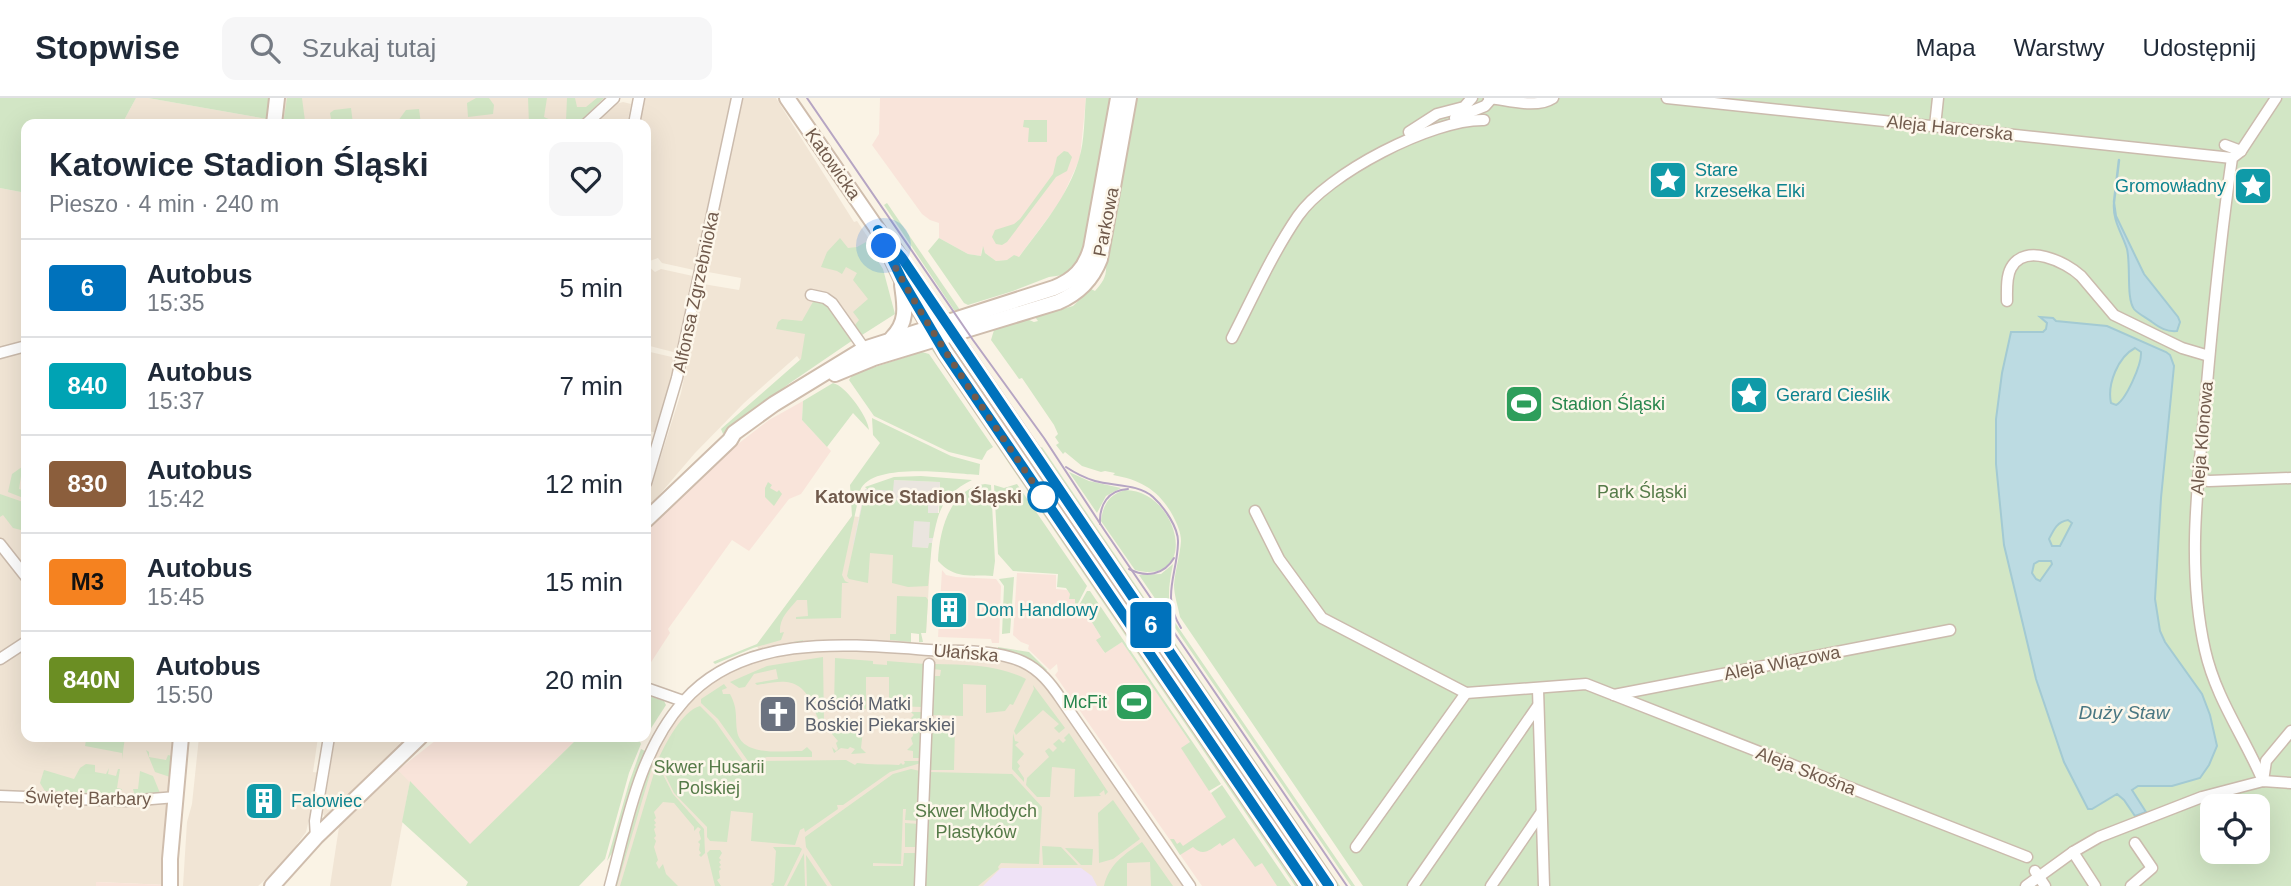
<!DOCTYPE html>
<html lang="pl">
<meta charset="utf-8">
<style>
body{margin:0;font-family:Helvetica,sans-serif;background:#f6f6f7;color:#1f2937;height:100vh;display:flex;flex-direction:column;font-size:26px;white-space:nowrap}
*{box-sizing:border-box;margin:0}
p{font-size:23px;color:#747a83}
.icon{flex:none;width:38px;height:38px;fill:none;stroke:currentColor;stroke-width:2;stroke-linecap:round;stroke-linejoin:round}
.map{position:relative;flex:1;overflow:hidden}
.side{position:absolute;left:21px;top:21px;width:630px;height:623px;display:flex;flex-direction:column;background:#fff;border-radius:14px;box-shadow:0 7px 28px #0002}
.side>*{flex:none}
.badge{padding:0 14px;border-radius:5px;font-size:24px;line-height:46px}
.fabs{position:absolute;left:2200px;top:696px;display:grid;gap:14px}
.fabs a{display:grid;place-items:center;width:70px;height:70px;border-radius:14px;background:#fff;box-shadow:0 7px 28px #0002;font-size:35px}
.you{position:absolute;width:35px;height:35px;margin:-18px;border:5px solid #fff;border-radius:50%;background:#1a73e8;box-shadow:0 0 0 10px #1a73e833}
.map>.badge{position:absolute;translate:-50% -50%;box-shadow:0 0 0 4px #fff}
.round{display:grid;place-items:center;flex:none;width:74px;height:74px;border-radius:14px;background:#f6f6f7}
.summary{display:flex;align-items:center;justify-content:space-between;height:119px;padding:0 28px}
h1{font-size:33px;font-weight:600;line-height:52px}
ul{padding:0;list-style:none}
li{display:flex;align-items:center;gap:21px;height:98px;padding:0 28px;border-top:2px solid #e0e1e3}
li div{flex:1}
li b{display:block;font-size:26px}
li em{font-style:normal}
li .badge{min-width:77px;font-weight:700;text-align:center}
header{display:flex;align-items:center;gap:42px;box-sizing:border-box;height:98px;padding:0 35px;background:#fff;border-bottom:2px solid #e0e1e3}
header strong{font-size:33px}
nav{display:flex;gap:38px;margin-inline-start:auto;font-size:24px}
.search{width:490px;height:63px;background:#f6f6f7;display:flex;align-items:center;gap:18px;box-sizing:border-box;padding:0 24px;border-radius:14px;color:#747a83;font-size:26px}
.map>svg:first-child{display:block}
.residential{fill:#f1e5d5}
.commercial{fill:#f9e4da}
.industrial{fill:#eae5df}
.education{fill:#efe2f6}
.green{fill:#d2e6c5;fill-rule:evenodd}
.water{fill:#bcdbe2;stroke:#a3cad3;stroke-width:2;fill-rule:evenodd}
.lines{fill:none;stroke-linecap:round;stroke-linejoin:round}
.stream{stroke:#a3cad3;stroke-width:2.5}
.street-casing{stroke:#cbbbad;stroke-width:13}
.secondary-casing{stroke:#cfbdad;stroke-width:18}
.street{stroke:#fff;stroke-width:10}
.secondary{stroke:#fff;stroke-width:14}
.tram{stroke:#b6a5c3;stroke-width:2}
.line-casing{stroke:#fff;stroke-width:16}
.line{stroke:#0072bc;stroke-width:10}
.walk{stroke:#715b4d;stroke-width:7;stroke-dasharray:0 12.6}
.stop-dot{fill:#fff;stroke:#0072bc;stroke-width:3.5}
.labels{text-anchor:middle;stroke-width:5;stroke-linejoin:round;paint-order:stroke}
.street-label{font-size:18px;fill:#715b4d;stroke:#fdf7eb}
.culture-label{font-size:18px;fill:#0d838f;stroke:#fdf7eb;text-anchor:start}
.leisure-label{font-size:18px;fill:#27864d;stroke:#fdf7eb;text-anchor:start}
.park-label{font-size:18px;fill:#567b49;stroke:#fdf7eb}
.stop-label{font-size:18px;font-weight:bold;fill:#715b4d;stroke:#fdf7eb;text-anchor:end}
.worship-label{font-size:18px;fill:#5b616d;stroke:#fdf7eb;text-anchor:start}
.water-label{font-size:19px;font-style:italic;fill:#497782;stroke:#fdf7eb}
</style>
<header>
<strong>Stopwise</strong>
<div class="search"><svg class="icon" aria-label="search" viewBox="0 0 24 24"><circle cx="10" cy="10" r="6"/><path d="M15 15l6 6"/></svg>Szukaj tutaj</div>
<nav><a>Mapa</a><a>Warstwy</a><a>Udostępnij</a></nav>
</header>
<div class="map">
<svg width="2291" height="788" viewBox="0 0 2291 788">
<rect width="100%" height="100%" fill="#faf3e5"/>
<!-- residential -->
<g class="residential">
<polygon points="136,0 148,0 278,23 278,26 122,26"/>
<polygon points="286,0 604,0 577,26 282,26"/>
<polygon points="645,0 732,0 717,77 713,82 694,172 662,165 658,160 647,164 647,167 655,174 661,171 693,178 677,255 646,247 646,26 640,26"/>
<polygon points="742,0 776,0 854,124 857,123 871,144 870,147 876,173 880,222 804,268 797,258 744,305 695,355 648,410 646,409 646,405 681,295 703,186 739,192 740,188 741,180 708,174 727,65"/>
<polygon points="623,4 631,6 627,26 594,26 616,6"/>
<polygon points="0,90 26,95 26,243 0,250"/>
<polygon points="26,252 26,639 176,639 170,694 167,696 140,700 0,695 0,259"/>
<polygon points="646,253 676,260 656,335 646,332"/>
<polygon points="852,418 859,419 854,446 931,450 926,535 911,535 911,548 759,555 757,547"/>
<polygon points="828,550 978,557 1019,565 1039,578 1187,788 613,788 647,666 672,622 705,587 730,572 756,561"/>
<polygon points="199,639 318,639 313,674 320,675 306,734 281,768 258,788 183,788 187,724 192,706"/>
<polygon points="335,639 410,639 325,719 323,716"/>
<polygon points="398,672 410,683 391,788 330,788 339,729"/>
<polygon points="0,701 167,706 168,787 97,784 96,788 0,788"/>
</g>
<!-- commercial -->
<g class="commercial">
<polygon points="880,0 1086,0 1080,59 1077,67 1060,104 1018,160 1014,157 1008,162 996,163 985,155 982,149 981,158 968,156 939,140 939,125 930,122 922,116 872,47 879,36"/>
<polygon points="803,303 802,322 831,353 801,396 789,401 749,453 732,442 668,531 670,535 646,572 646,432 725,356 769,322"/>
<polygon points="942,472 946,477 956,479 996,481 1001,488 999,545 992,545 991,541 938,539"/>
<polygon points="1017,475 1056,477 1056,491 1067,492 1075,501 1075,517 1085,513 1101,539 1104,555 1122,544 1190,644 1182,651 1226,718 1291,788 1202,788 1055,577 1058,573 1057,566 1050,572 1028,551 1029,547 1021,544 1013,537"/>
<polygon points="440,639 579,639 470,747 398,672"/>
<polygon points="96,784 168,787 168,788 96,788"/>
</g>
<!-- industrial -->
<polygon class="industrial" points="893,382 940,384 938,416 931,450 853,446 865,391 893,392"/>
<!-- education -->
<polygon class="education" points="1001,770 1081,770 1092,778 1097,788 983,788"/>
<!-- green -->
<g class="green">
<polygon points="0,0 136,0 122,26 26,26 26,95 0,90"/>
<polygon points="148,0 271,0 267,21"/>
<polygon points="287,0 302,0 305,23 283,26"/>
<polygon points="476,0 489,0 494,7 493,16 468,19 467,5"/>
<path d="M528,0H547L544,19C552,22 556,28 566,23L567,0H575L577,9H586L597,0H604L577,26H529Z"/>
<path d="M1086,0H1110L1084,149L1080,163L1063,177L1049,179L1013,193L968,207L964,205L928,153L939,140L968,156L981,158L983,148L985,155L996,163L1007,162L1014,157L1019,159C1042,128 1068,98 1079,61C1085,42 1084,19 1086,0Z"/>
<path d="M1136,0H2291V788H1363L1180,519C1178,508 1174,497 1174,487C1175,472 1180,458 1181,443C1181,434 1177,426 1173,418C1159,392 1141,382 1113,377L1115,375L1105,373L1101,374L1082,368L1065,354L1063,356L1056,347L1059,345L1055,339L1058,336L1054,327L1022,280L1019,281L991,242L994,232L1027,221L1034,224L1038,223L1035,219L1073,208L1091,191L1095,193C1103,184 1107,178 1106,166ZM2212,709H2258V754H2212Z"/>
<polygon points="351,10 353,26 332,26 330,15 334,12"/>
<polygon points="419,11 421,26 398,26 398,23 406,12"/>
<polygon points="1024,22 1047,22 1047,44 1028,44 1029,30 1023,29"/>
<polygon points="1064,53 1068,54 1072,59 1067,73 1056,79 1007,144 1002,147 996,146 992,139 995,132 1014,126 1020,121 1053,76 1057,59"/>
<polygon points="887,105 960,212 954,212 884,107"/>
<polygon points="840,140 848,150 857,149 866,144 883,171 895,216 862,237 855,227 859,222 853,214 868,201 853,182 857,175 846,169 842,176 837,173 821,169 827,154"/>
<path d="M814,202C832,205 843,228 853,242L790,285L723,336L721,331L801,261L805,236L776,231L778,224L782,221L802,223Z"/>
<polygon points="950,246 999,317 1023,348 1017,352 947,247"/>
<polygon points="932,252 936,253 1303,788 1295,788"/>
<polygon points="922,254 929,256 993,349 987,353 982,362 949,354 874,318 849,282 853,276"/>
<path d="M833,285C846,288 868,319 869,332L853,315L827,349L802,322L803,303Z"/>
<path d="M872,320L951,358L980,366L979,377C953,376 871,363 860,393L842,477L845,483L849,485H842L841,520L796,521V519L808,518L807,502H797C788,513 779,520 780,535L784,534L781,542L753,550L715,566L713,564L715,563L757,546L852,418L850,387L880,345L873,337Z"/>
<polygon points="1042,349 1340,788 1335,788 1037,352"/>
<polygon points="26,366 26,379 21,378 19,391 26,393 26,401 8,394 12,376"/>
<polygon points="1069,374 1089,383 1121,390 1106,398 1097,415"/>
<path d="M921,378L972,382C944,396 939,410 933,440H929L930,424L914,423L912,449L928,450L929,445H932L928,488L908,489L892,485L893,457L870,455L868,485L849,481L847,478L864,399L869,397L892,398L893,402L932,404L928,406V415H939L940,384L894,382L893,393L867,391L865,389L894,379Z"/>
<polygon points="768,384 772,387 770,390 777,394 779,392 782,396 774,408 765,399 765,390"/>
<path d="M985,386L991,387L995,463L993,478C971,477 954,481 938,463C939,433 950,390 985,386Z"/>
<polygon points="1017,386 1087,488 1075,511 1075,501 1069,501 1070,496 1066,490 1057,489 1058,476 1013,473 998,456 994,387 1004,390"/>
<path d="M1125,392C1179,392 1201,489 1135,472L1101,423C1103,406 1109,397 1125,392Z"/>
<polygon points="0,396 26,405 21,432 13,430 3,417 0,419"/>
<polygon points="1058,405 1255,690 1252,693 1056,407"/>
<path d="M1173,466C1169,486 1166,503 1174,523L1355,788H1351L1139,477L1161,476Z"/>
<polygon points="1014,479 1010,535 1002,536 1004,488 999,481"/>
<polygon points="1087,493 1090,493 1221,686 1209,693 1181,650 1190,644 1122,544 1105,555 1096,542 1101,539 1085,513 1077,517 1077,511"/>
<polygon points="897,498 926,499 928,502 926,535 921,535 923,544 919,544 919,536 911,535 911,544 890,542 890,536 896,536"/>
<polygon points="803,542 802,545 753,554 720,570 716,569 751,553"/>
<polygon points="998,549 1029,554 1047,572 1045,574 998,552"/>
<path d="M823,559L824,625L821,626C817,620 815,612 812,605C798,578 782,583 757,587L755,585L778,581L776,571L754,576L745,589L739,590L730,584L767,568Z"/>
<polygon points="835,560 873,563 873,566 887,567 887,563 925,566 923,609 889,608 889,579 866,579 866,611 836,612 834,610"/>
<path d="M934,566C965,567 997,566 1026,581L1013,607L1010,606L1005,613L986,615V587L963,586V618L931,617L933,578H940L941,572L933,571Z"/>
<path d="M724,586L727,590L722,592L723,596H730C738,611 735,618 737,633C741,659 783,653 802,653L807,649L812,654V659H767L754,663L846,662L855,667L857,665C871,667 885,666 899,667L901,665L903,667L905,665L904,663H921V665L890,674L843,707H837L838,711L805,734L804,730L800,732L795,747L751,743L753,715L731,713L727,744L710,743L707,739V729L674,695L658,662C665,646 682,613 700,608L715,623L743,663H748L718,621L701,605V601Z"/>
<polygon points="1033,587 1065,630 1059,635 1054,630 1059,626 1043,612 1016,637 1014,633 1034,591"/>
<polygon points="646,597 664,603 666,607 646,638"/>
<polygon points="911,614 923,614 921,660 913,660 913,653 907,652 913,646 911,640 913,638 911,624 913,622 911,620 914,617"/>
<polygon points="834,621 858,621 859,624 862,625 860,628 863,632 861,650 866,655 851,656 855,651 850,649 848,651 841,650 834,655 832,649 836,653 838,651 836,645 838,643 832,636 832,630 836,635 838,628"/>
<polygon points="931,627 952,627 955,629 954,672 929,672"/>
<polygon points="1013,635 1015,643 1019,644 1015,647 1024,656 1017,664 1020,668 1018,671 1024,680 1024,684 1012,671"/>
<polygon points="1069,635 1108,694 1105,697 1104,692 1099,696 1101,698 1074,699 1075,671 1052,669 1050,699 1037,699 1026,687 1027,680 1049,659 1045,653 1049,650 1053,654 1057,650 1053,646 1059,641 1063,645 1066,642 1064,640"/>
<polygon points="94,639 125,639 122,661 122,655 85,648 86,642"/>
<polygon points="579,639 638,639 641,646 629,675 605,761 579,788 466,788 468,784 402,724 410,683 470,746"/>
<polygon points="641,651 645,653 615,750 607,763 629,685"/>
<polygon points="146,652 149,654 149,659 166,662 168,657 172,658 170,679 155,674"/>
<polygon points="653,658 655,659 617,788 614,788"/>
<polygon points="657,665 673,696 704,731 705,755 701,759 699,757 701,755 699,752 700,746 698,744 701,741 699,734 701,731 698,729 694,733 694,729 674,705 663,704 654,714 656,720 654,722 656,725 654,727 656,729 654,731 656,738 654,740 656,743 654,749 658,762 656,765 659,771 663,766 666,776 678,788 620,788"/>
<polygon points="86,666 95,667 95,674 106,676 109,670 108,676 116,678 118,671 120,671 117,690 122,691 119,696 45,693 40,685 44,672 74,681 80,670"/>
<polygon points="911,671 920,673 919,723 905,722 906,711 903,711 901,766 873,765 873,768 903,768 904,755 917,755 916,788 832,788 806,749 805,739 893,676"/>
<polygon points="140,673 153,678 160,695 138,698 134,695 133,691 138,691"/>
<polygon points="929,674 1012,676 1042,709 1039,766 1001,765 998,769 999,771 978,788 925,788"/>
<path d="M1222,687L1291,788H1277L1262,765L1255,769L1234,740L1222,748L1220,745C1210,752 1203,759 1193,749L1180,757L1170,741H1174L1177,746L1180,744L1183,748L1226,719L1211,695Z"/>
<polygon points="1260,700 1264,701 1324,788 1314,788 1258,702"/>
<polygon points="1113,702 1140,741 1113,761 1099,765 1098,715"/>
<polygon points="905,725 919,726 917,749 905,749"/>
<path d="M1142,744L1173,788H1151L1150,764L1127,765V788H1104C1109,766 1125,756 1142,744Z"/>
<polygon points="1042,748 1061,749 1078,767 1043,767"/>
<path d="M773,749H799L802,751L784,788H773L771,786L774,784C775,773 775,763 776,753Z"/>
<polygon points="1065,750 1093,751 1092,767 1081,767"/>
<polygon points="710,752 720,752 722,755 719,760 721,762 719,764 721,767 719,769 721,771 719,773 720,780 717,782 721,788 715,788 707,755"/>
<polygon points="804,755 805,788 787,788"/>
<polygon points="806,757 827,788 807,788"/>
</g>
<!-- water -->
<g class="water">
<path d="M2114,104L2116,118L2144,176L2178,219L2180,224L2177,233C2167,234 2160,230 2152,224C2147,220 2138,216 2134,211C2126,200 2131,168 2127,151C2122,135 2112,122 2114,104Z"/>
<path d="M2040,219L2053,220L2056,223L2107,228L2166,254L2170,257L2174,268L2161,400L2155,501L2160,533L2165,544L2202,596L2210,617L2217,648L2209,667L2200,680L2172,688H2138L2132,692L2146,714L2135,718L2124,702L2117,696L2092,711H2088L2064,664L2036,581L2004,447L1996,366V321L2002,275L2011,234H2043L2046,231L2047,225ZM2135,250L2141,254C2142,266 2126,302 2116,307L2111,305C2107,286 2118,259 2135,250ZM2068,422L2072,425L2060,448H2052L2049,441C2054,431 2057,424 2068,422ZM2039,463H2051L2052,466L2040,483L2036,481L2032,475L2034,466Z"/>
</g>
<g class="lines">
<!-- stream -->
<polyline class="stream" points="2114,104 2119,62"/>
<!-- street casing -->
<g class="street-casing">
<g id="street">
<path d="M1489,0C1508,2 1536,11 1553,0"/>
<polyline points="1667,0 2232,60"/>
<polyline points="1455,20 1485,8 1492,0"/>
<polyline points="586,26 614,0"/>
<polyline points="634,26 639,0"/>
<polyline points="1935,28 1938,0"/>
<polyline points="1409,34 1437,16 1464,9 1472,0"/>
<polyline points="2225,47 2241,53"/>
<polyline points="811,197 825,200 832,205 861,246 864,256"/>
<path d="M2007,203C2007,193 2006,179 2011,170C2025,144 2066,164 2081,178L2114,217L2182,250L2209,258"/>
<path d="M1232,240C1253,199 1272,156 1298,118C1327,76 1432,21 1484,22"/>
<polyline points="0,255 26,248"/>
<polyline points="2198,381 2209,383 2291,380"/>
<polyline points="646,385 677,280 737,0"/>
<polyline points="1255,413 1279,461 1322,520 1466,595 1586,586 2027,759"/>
<polyline points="0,446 26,479"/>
<polyline points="0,561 26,544"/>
<polyline points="646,590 683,603"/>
<polyline points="1538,591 1544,788"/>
<polyline points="1614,597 1950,532"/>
<path d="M2263,683C2244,638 2216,601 2205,552C2187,472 2197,390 2205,309C2212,226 2220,143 2232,60L2241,53L2276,0"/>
<polyline points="2263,683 2266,663 2291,633"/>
<polyline points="0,698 127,703 176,699"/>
<polyline points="316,739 315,723 329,639"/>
<polyline points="1356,749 1466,595"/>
<polyline points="2073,754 2095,788"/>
<polyline points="2035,773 2045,788"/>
<path d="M610,788C627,725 639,653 684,603C744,535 848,546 929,552C960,554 995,551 1023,564C1040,572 1051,586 1061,601L1190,788"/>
<polyline points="920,788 929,566"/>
<polyline points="1413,788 1537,609"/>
<polyline points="1491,788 1541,715"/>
<polyline points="2026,788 2073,754 2099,739 2202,699 2263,683 2291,685"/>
<polyline points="2131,788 2152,770 2135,745"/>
</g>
</g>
<!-- secondary casing -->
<g class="secondary-casing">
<g id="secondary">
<polyline points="787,0 878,132 902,182 945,255 1308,788"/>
<polyline points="274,26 277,0"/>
<polyline points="889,143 1329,788"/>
<path d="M892,240C908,224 905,208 902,187"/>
<path d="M835,276L874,260L1058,204C1079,195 1092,182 1100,161L1129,0"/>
<path d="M646,422L730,342L734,335L774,306L864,251L1054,190C1074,182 1085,171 1091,150L1118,0"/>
<polyline points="170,788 170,761 181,639"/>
<polyline points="272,788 316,739 420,639"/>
</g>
</g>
<!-- street -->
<use href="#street" class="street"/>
<!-- secondary -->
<use href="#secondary" class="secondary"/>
<!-- tram -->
<g class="tram">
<polyline points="807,0 973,242 1044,340 1105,433 1347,788"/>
<path d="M1066,369C1075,375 1085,380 1095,383C1113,388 1139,386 1153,399C1164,409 1179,430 1178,445C1177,478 1161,498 1181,530"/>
<path d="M1100,426C1099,407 1108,392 1128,391"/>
<path d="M1129,471C1146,480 1164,477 1174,460"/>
</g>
</g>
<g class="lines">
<!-- line casing -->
<g class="line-casing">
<polyline id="line" points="1308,788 945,255 902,182 878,132 902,160 1329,788"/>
</g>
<!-- line -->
<use href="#line" class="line"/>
<!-- walk -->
<path class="walk" d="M884,148C930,237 989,318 1044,401L1043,399"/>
</g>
<!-- icons -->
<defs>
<g id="sight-square" transform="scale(2.0125)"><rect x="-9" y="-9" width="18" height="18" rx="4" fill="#0f9aa8" stroke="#fdf7eb"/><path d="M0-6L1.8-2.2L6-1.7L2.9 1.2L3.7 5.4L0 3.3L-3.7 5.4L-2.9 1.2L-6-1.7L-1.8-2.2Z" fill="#fff"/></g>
<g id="stadium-square" transform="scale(2.0125)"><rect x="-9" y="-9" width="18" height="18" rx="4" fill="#2e9e5b" stroke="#fdf7eb"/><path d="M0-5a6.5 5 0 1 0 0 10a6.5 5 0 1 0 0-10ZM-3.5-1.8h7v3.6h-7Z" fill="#fff"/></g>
<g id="building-square" transform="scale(2.0125)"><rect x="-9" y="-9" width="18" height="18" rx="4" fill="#0f9aa8" stroke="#fdf7eb"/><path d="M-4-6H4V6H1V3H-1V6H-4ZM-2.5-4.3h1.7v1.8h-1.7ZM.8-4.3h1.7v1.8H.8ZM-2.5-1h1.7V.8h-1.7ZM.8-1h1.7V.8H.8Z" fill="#fff"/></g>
<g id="church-square" transform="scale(2.0125)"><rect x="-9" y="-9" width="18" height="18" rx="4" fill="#6b7280" stroke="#fdf7eb"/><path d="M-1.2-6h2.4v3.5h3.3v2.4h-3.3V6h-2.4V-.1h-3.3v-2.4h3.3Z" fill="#fff"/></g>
</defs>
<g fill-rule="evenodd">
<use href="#sight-square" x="1668" y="82"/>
<use href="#sight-square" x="2253" y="88"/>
<use href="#sight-square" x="1749" y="297"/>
<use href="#stadium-square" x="1524" y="306"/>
<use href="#building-square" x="949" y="512"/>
<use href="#stadium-square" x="1134" y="604"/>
<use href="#church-square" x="778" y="616"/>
<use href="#building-square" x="264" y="703"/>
</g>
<!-- markers -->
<circle class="stop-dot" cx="1043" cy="399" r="14"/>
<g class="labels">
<!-- street labels -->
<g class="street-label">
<text transform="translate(1950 30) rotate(6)" y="6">Aleja Harcerska</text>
<text transform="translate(833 66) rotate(55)" y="6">Katowicka</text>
<text transform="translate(1106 124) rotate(-79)" y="6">Parkowa</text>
<text transform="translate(696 194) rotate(-78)" y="6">Alfonsa Zgrzebnioka</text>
<text transform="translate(2202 340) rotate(-85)" y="6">Aleja Klonowa</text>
<text transform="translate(966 555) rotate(5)" y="6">Ułańska</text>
<text transform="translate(1782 565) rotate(-11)" y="6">Aleja Wiązowa</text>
<text transform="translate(1806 673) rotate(21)" y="6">Aleja Skośna</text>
<text transform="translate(88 700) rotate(1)" y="6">Świętej Barbary</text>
</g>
<!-- culture labels -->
<g class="culture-label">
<text x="1695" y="78">Stare<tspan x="1695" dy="21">krzesełka Elki</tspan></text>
<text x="2226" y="94" text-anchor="end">Gromowładny</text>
<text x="1776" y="303">Gerard Cieślik</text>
<text x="976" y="518">Dom Handlowy</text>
<text x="291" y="709">Falowiec</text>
</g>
<!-- leisure labels -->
<g class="leisure-label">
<text x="1551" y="312">Stadion Śląski</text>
<text x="1107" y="610" text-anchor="end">McFit</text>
</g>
<!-- park labels -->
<g class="park-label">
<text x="1642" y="400">Park Śląski</text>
<text x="709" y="675">Skwer Husarii<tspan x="709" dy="21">Polskiej</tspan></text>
<text x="976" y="719">Skwer Młodych<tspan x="976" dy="21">Plastyków</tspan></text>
</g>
<!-- stop labels -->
<g class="stop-label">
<text x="1022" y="405">Katowice Stadion Śląski</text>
</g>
<!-- worship labels -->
<g class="worship-label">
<text x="805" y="612">Kościół Matki<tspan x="805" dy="21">Boskiej Piekarskiej</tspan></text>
</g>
<!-- water labels -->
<g class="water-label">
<text x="2124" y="621">Duży Staw</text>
</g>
</g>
</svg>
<div class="fabs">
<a><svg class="icon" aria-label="locate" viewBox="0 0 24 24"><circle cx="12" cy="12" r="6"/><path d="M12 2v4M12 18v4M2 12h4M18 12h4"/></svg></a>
</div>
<div class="you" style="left:884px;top:148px"></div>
<b class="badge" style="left:1151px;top:527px;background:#0072bc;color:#fff">6</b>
<section class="side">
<div class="summary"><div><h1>Katowice Stadion Śląski</h1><p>Pieszo · 4 min · 240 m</p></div><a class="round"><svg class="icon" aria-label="heart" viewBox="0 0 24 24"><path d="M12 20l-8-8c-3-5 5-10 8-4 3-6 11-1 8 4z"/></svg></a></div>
<ul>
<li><span class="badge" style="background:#0072bc;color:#fff">6</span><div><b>Autobus</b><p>15:35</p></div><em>5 min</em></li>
<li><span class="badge" style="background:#00a3b4;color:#fff">840</span><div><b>Autobus</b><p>15:37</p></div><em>7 min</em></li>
<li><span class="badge" style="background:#8b5e3c;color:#fff">830</span><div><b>Autobus</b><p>15:42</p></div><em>12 min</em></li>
<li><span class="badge" style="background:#f58220;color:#111">M3</span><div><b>Autobus</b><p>15:45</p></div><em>15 min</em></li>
<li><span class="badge" style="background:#6b8e23;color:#fff">840N</span><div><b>Autobus</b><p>15:50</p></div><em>20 min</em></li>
</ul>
</section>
</div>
